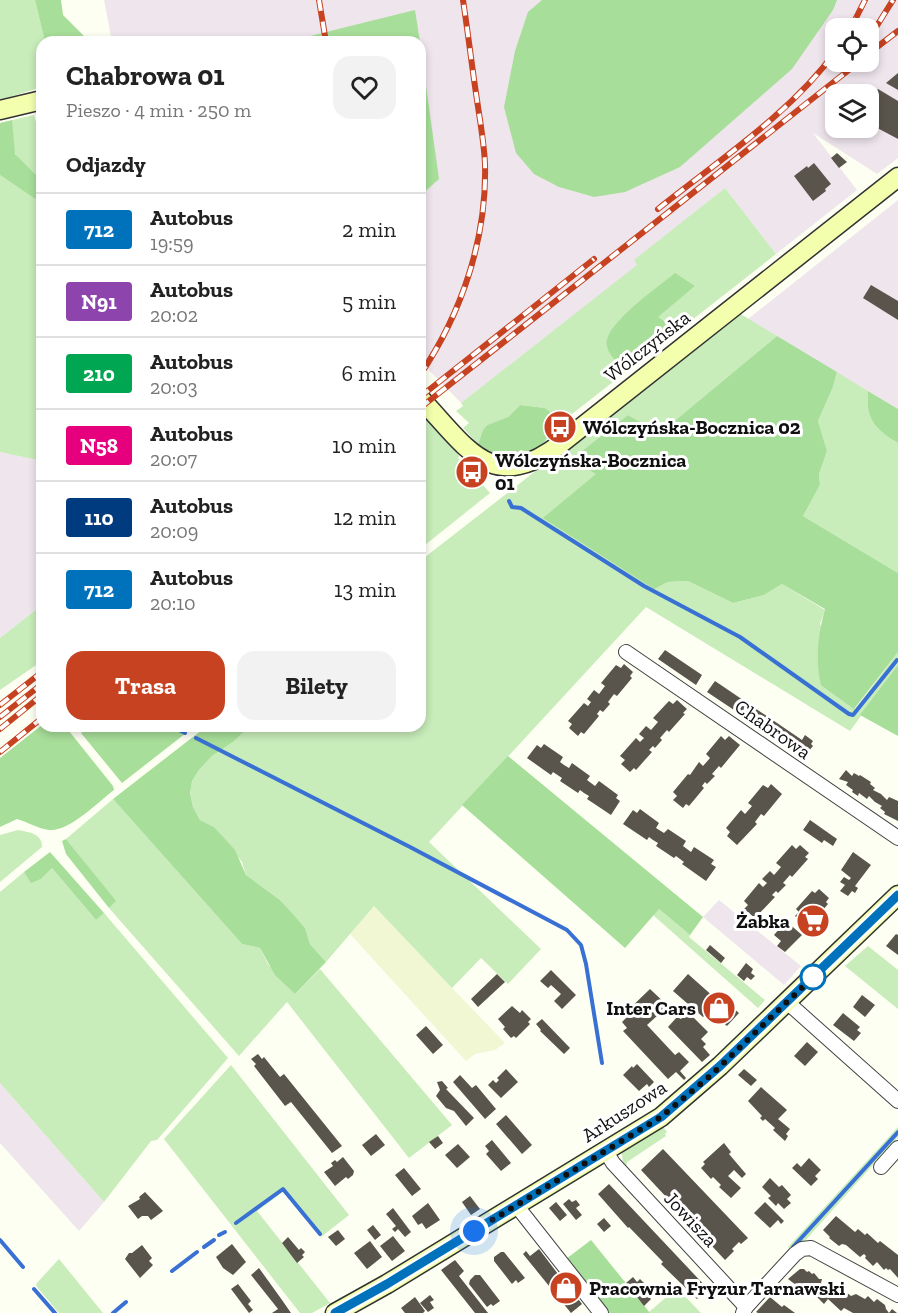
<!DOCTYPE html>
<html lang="pl">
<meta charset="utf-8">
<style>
body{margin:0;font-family:"Zilla Slab",serif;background:#f2f2f2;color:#222;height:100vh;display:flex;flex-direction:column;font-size:22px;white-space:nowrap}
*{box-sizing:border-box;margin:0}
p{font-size:20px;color:#767676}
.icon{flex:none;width:33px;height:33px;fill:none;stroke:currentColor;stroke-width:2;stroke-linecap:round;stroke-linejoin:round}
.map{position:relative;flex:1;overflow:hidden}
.sheet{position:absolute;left:36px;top:36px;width:390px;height:696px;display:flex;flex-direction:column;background:#fff;border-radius:18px;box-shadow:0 3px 9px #0003}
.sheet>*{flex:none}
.badge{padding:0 12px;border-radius:4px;font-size:21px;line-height:39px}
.tools{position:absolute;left:825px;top:18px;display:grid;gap:12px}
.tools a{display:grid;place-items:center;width:54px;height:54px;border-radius:12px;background:#fff;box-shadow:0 3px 9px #0003;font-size:30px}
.you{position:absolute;width:30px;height:30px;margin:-15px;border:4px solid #fff;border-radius:50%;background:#1a73e8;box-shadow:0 0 0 9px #1a73e833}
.map>.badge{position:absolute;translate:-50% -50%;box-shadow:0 0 0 3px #fff}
h2{padding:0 30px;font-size:22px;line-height:54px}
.round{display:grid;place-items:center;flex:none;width:63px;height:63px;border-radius:18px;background:#f2f2f2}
.headline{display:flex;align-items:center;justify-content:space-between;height:102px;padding:0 30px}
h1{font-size:28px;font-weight:800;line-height:45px}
.action{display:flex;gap:12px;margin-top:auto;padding:12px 30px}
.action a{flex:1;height:69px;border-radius:18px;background:#c74221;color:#fff;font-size:24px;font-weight:800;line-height:69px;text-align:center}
.action a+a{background:#f2f2f2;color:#222}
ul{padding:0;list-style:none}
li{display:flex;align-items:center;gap:18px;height:72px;padding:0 30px;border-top:2px solid #e0e0e0}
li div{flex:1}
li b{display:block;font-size:22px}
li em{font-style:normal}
li .badge{min-width:66px;font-weight:700;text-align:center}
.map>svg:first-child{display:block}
.industrial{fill:#efe5ed;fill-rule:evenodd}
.farmland{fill:#f1f7d2}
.green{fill:#c8ecba}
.forest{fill:#a7de99}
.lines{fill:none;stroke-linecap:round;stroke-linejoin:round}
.stream{stroke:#3970d3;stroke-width:4}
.building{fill:#5a554c}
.street-casing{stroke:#434343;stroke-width:16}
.secondary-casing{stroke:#323232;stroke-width:21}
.street{stroke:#fff;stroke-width:14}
.secondary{stroke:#f4ffae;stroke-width:18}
.rail-casing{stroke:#c74221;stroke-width:6}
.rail{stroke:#fff;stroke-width:4;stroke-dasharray:11;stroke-linecap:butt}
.line-casing{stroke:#fff;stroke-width:14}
.line{stroke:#0072bc;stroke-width:9}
.walk{stroke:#101010;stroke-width:6;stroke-dasharray:0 10.8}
.stop-dot{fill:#fff;stroke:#0072bc;stroke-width:3}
.labels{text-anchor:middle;stroke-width:6;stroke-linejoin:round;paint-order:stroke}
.street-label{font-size:20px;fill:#101010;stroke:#fff}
.poi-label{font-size:20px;font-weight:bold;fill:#101010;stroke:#fff;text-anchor:start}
</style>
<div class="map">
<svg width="898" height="1313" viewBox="0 0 898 1313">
<rect width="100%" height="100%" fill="#fefff3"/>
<!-- industrial -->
<g class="industrial">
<path d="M104,0H898V158L877,174L813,133L857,190L776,254L725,188L634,261L638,265L461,403L420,361V42H112ZM836,28H868V62H836ZM836,94H868V128H836Z"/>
<polygon points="898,200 898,409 748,319"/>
<polygon points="0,452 42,461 42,605 0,638"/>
<polygon points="719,900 801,966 784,985 703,917"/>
<polygon points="0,1083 104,1202 79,1231 0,1143"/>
</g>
<!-- farmland -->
<polygon class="farmland" points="374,906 452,988 505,1043 495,1050 475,1054 466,1061 350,934"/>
<!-- green -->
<g class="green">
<polygon points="0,0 35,0 45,42 42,42 42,87 0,100"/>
<path d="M34,115L42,146V184C36,170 17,163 14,150C11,141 12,129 12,120Z"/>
<polygon points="0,175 41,203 42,201 42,461 0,452"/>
<polygon points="725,188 776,254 678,331 657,317 695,286 675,274 620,319 614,359 627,371 563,421 545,408 520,405 508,417 487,425 483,430 478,444 463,428 469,423 456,411 463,406 461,403 637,265 634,260"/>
<polygon points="739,313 777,336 660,433 628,415 573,459 596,473 667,582 688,581 733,603 764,595 782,584 825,610 820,624 855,709 898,652 898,665 850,731 646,607 429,842 541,949 508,984 481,958 452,988 374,906 326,962 310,944 305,928 293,914 280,900 246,875 242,862 214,827 200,820 193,807 190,795 192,781 199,770 212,756 233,742 250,726 420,726 420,561"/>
<path d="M837,372L868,391C865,418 875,430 898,443V573L803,516L820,485L819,474L827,451L818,421L833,387Z"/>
<polygon points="427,419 445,436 459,456 458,458 490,493 420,549 420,424"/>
<polygon points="42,605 42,661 0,690 0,638"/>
<polygon points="113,799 242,944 260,948 268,964 295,994 320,969 452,1125 409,1158 287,1002 239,1056 109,908 115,901 66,839"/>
<path d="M18,830C29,832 43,834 42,847L0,882V835Z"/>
<polygon points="52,868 96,920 104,913 228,1058 157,1140 151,1141 104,1202 0,1083 0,892 24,872 32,882 41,879"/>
<polygon points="659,909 690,935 689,937 765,1000 758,1008 653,915"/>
<polygon points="868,946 898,970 898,1009 845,966"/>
<polygon points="231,1065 349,1215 321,1237 284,1191 257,1211 330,1303 312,1313 300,1313 164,1139"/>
<polygon points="663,1127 667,1132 665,1134 666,1136 627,1162 626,1167 623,1165 622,1153"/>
<polygon points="898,1127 898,1137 794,1253 788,1247"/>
<polygon points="59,1259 103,1313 59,1313 37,1287 36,1284"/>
<polygon points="677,1288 701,1313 650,1313 649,1312"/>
</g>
<!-- forest -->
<g class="forest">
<polygon points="35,0 61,0 63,15 90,42 45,42"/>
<polygon points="542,0 837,0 833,10 792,69 680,167 625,192 594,197 559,187 534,174 516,153 504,107 515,51 528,12"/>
<polygon points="415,10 420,42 299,42 298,39"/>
<polygon points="420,43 439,179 420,196"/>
<polygon points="12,120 15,154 40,179 42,184 41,203 0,175 0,123"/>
<path d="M675,273L695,286L658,317L678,331L627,371C619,364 609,356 607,346C602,325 660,286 675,273Z"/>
<path d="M777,336L837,372L833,387L818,421L827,451L819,474L820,485L803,516L898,573V652L854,709L821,685C815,659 818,635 825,609L782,584L764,595L733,603L688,581L667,582L654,589L543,518L596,474L572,459L628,415L660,433Z"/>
<path d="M868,391L898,409V443C875,430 865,418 868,391Z"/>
<path d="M520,405L545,408L563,421C560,424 555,427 553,430C547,436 545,444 538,449C521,461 492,460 478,444L483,430L487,425L508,417Z"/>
<polygon points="898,665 898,736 860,715"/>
<path d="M42,725L65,726L113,786L114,790C98,802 69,832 49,830C39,829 27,822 17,819L0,827V758Z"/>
<polygon points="83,726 195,726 122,783 81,733 85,730"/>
<polygon points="207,726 250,726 233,742 212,756 199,770 192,781 190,794 193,807 200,820 214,827 235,850 246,875 280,900 293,914 305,928 310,944 326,962 295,994 275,975 260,948 242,944 113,799"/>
<polygon points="508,756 703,917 690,935 659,909 625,948 462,805"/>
<polygon points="66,839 116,901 109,908 66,854 62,841"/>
<polygon points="50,852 104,913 96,920 52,868 41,879 31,883 24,872"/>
<polygon points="591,1240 650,1313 608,1313 566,1259"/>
</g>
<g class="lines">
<!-- stream -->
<g class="stream">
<polyline points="509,501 512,507 521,508 644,586 740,637 849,714 853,715 897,660"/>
<polyline points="172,726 185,733"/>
<polyline points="196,738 410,847 567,930 581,945 586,964 602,1063"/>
<polyline points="236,1223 283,1189 320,1234"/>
<polyline points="219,1235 225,1232"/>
<polyline points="0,1240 23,1267"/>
<polyline points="204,1247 214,1240"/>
<polyline points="793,1247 898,1132"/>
<polyline points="172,1271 197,1252"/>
<polyline points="34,1289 55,1313"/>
<polyline points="113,1313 126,1302"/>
</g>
</g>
<!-- building -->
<g class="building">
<polygon points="898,73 898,90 886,83"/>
<polygon points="878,89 898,101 898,139 868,123 868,96"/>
<polygon points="837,153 847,162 839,168 831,158"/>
<polygon points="814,163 831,184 825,189 826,191 813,201 794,176 807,166 808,168"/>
<polygon points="871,285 898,301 898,320 863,298"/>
<polygon points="665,650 702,675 696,685 658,659"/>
<polygon points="624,664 633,672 630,676 632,678 617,696 614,694 608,702 610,704 603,712 600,710 597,714 599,716 584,734 581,732 578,736 569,728 572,724 568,721 584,703 588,706 591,702 587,699 594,690 599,694 605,686 601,683 616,665 621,668"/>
<polygon points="715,681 802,740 805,735 813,741 811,744 813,746 808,752 806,751 804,754 796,749 794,752 785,744 707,692"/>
<polygon points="677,700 687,709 683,713 685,714 669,732 667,730 660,738 662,740 655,748 653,746 649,750 652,752 636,770 634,768 630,772 621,764 625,760 620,756 636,738 640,742 644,738 639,734 646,726 651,730 658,722 653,718 669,701 673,704"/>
<polygon points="721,736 725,740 729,736 740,745 721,768 719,766 712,774 715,776 707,784 705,782 702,786 704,788 689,806 686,804 683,808 673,800 677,796 673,792 688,774 690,775 699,762 703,766 710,758 706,754"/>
<polygon points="544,744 563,757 560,762 564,765 569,768 572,763 590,776 587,780 595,786 599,781 618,795 616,798 620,801 611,815 587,799 589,796 584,793 580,790 578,793 560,781 562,778 553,772 551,775 527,758 537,745 541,748"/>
<polygon points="846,770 852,776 854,773 859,776 860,775 871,782 870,784 875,788 873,790 881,794 887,800 889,797 898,801 898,821 884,814 885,812 880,808 882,806 875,802 869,796 867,799 859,793 858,796 852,792 853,790 846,785 848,782 839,779"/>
<polygon points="771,784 782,794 764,816 761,814 755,822 757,824 737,845 727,836 730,832 726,828 741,810 745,814 752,806 748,803 763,785 768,788"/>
<polygon points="640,809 659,823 656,828 664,833 668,829 686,841 683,846 691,852 694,847 714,860 711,864 716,867 706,881 682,864 684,862 676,856 674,858 656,846 658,843 653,840 649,837 647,840 623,824 633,810 637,813"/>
<polygon points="810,820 837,839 833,846 824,840 822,843 803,830"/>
<polygon points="792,845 796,849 800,845 809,853 805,857 808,859 792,877 790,875 783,883 786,885 778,893 776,891 772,895 775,897 755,918 744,909 748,905 744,901 759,883 763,887 767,883 762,879 770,871 774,875 781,867 776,863"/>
<polygon points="853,852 871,865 855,886 858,888 855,893 852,891 848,896 840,891 845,885 840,882 844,877 849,880 851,878 841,870"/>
<polygon points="819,889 829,898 826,902 828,904 812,923 810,921 806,925 795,916 799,912 796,909 812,891 815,893"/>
<polygon points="786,921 802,935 785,952 777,946 781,941 774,935"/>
<polygon points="896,934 898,935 898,955 886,946"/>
<polygon points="710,945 725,958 721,963 706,950"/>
<polygon points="746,963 753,969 751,973 755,976 751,980 747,977 744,981 737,975"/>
<polygon points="551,970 576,995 562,1009 554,1001 561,994 551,985 548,988 540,981"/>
<polygon points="497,974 505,982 478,1007 471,999"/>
<polygon points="688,974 724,1006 727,1003 739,1013 727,1026 710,1011 703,1017 673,991"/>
<polygon points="650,989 668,1006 647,1025 675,1055 679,1052 689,1062 680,1071 686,1078 684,1080 676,1072 668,1079 623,1031 627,1028 622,1022 627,1017 624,1014"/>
<polygon points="862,995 875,1005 865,1017 853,1007"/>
<polygon points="512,1006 520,1013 522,1010 531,1019 528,1022 530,1024 516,1038 514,1036 511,1038 503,1029 505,1027 498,1019"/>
<polygon points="688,1012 708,1032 701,1039 706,1044 703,1047 710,1055 702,1062 668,1027 677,1017 681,1019"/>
<polygon points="843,1013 860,1027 857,1030 861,1033 854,1041 833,1025"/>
<polygon points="542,1019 570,1048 564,1054 540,1031 541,1030 536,1024"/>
<polygon points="426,1026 443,1045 433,1054 416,1035"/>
<polygon points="807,1042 818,1052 805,1066 794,1056"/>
<polygon points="258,1054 262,1059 264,1057 280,1077 284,1074 342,1146 332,1153 291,1102 285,1106 254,1066 256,1064 251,1059"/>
<polygon points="637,1064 654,1082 649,1087 647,1084 639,1091 623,1075 632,1066 633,1068"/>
<polygon points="506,1069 518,1082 501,1098 488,1085 493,1080 496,1083 499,1080 497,1078"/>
<polygon points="744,1069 757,1080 751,1086 738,1075"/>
<polygon points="460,1075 472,1088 476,1085 496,1109 485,1119 453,1082"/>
<polygon points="442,1081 448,1088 446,1089 474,1118 466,1126 454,1111 446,1108 436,1096 440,1090 437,1082"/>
<polygon points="761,1087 787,1110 778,1119 790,1129 786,1134 788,1136 785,1141 773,1130 775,1128 765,1119 763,1121 760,1118 762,1116 748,1101"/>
<polygon points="506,1115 532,1145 522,1154 496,1124"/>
<polygon points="376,1134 385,1145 371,1156 362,1145"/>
<polygon points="438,1136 443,1143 435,1149 429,1142"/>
<polygon points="492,1140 511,1163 501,1171 486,1154 489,1151 485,1146"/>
<polygon points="724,1143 731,1152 729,1154 746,1174 742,1178 734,1170 728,1176 741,1188 731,1198 719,1187 721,1185 713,1177 711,1179 701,1168 705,1164 703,1162"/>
<polygon points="458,1144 470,1157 457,1168 445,1155"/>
<polygon points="663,1149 748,1238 741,1244 739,1242 732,1249 734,1251 725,1260 641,1170"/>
<polygon points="343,1157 354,1171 353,1175 348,1179 346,1177 335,1186 324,1172 333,1166 331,1163 335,1160 337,1162"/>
<polygon points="809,1158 821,1170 815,1176 818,1179 811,1186 792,1168 797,1163 801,1167"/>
<polygon points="404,1168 421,1189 412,1196 395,1175"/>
<polygon points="770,1178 779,1187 782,1185 791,1195 787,1199 791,1203 784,1209 778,1203 776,1206 768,1198 771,1196 762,1187"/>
<polygon points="609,1184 708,1289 697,1299 661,1264 663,1262 629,1227 628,1228 598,1194"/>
<polygon points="145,1192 163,1211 151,1220 148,1216 142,1216 138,1219 128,1206 140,1199 139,1197"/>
<polygon points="470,1196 480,1209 471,1215 462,1202"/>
<polygon points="569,1199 572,1202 576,1200 580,1205 576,1208 582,1215 576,1220 563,1204"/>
<polygon points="556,1202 567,1215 560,1221 549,1208"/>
<polygon points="765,1202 784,1221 781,1224 778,1220 770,1228 754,1213"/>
<polygon points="428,1203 440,1220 426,1229 422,1223 418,1225 412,1216"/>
<polygon points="393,1208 411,1232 405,1237 398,1229 395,1232 392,1229 396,1226 386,1214"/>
<polygon points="836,1216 855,1232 858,1229 865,1235 867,1233 878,1243 880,1241 898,1255 898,1278 890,1269 888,1270 886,1268 884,1270 877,1262 873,1266 865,1258 866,1256 864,1254 860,1257 846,1245 842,1244 839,1246 829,1238 830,1237 823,1230"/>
<polygon points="604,1218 611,1226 604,1232 597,1224"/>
<polygon points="373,1225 381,1235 375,1240 367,1230"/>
<polygon points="338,1230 345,1239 336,1246 328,1237"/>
<polygon points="393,1236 405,1251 392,1261 380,1246"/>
<polygon points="288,1237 299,1250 301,1248 305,1252 302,1255 304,1257 297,1263 282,1243"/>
<polygon points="370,1241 382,1257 367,1269 354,1253"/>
<polygon points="232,1244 246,1262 233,1275 223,1268 216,1257"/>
<polygon points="142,1245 152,1258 149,1261 153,1265 140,1278 125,1259 129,1253 132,1253"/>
<polygon points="539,1249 558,1274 557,1276 561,1281 563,1279 582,1304 571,1313 523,1254 526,1251 530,1256"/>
<polygon points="501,1252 504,1252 525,1278 518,1283 516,1280 512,1284 494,1261 494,1257"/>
<polygon points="455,1260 464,1271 459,1276 488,1313 475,1313 441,1270"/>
<polygon points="259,1268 282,1300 291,1313 272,1313 278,1309 251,1275"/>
<polygon points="800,1269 804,1269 807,1272 809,1271 812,1274 814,1273 819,1279 822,1279 821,1283 826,1287 830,1282 839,1289 838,1292 843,1297 846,1292 851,1296 856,1294 865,1299 868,1296 874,1302 877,1299 885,1305 886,1309 889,1313 892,1309 897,1313 853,1313 844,1308 841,1311 828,1299 824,1304 817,1297 819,1295 812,1290 808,1294 788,1279"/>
<polygon points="475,1275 480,1275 500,1301 493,1306 491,1304 487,1307 469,1284 470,1280"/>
<polygon points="633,1277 637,1282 640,1279 644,1283 640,1286 651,1299 644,1306 626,1283"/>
<polygon points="238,1284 251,1301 248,1304 253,1310 249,1313 231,1289"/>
<polygon points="430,1295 434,1300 430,1302 434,1308 428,1312 420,1303"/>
<polygon points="415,1297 425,1311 423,1313 405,1313 401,1308"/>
<polygon points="770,1297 782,1307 784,1305 795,1313 758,1313 756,1312"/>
</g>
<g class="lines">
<!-- street casing -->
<g class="street-casing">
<g id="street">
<polyline points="626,652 898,838"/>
<polyline points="787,1002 898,1101"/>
<polyline points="605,1150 613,1163 746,1307"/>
<polyline points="881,1167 898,1148"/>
<polyline points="516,1205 601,1313"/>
<polyline points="743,1313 746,1307 795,1254 802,1249 811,1248 898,1295"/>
</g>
</g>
<!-- secondary casing -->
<g class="secondary-casing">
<g id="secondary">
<polyline points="0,110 42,100"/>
<path d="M420,398C466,446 491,496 559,445L898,177"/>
<polyline points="335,1313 387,1284 661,1117 720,1066 898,895"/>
</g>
</g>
<!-- street -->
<use href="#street" class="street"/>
<!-- secondary -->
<use href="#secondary" class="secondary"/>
<!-- rail casing -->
<g class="rail-casing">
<g id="rail">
<polyline points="319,0 326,42"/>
<polyline points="851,28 865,0"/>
<polyline points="868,40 893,0"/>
<polyline points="868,54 898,31"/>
<path d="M658,209C719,160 789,115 836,51"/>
<path d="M420,375C462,313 487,238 485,164C484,142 480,121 477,100C472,67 468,33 463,0"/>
<polyline points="420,397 594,259"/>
<polyline points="420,408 859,62"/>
<polyline points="0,705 42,672"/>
<polyline points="0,717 42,684"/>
<polyline points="0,729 42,695"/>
<polyline points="0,752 42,718"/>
</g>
</g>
<!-- rail -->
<use href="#rail" class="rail"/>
</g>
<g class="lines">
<!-- line casing -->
<g class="line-casing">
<polyline id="line" points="335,1313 387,1284 661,1117 720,1066 898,895"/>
</g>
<!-- line -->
<use href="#line" class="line"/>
<!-- walk -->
<polyline class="walk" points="474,1231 661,1117 710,1076 813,977"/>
</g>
<!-- icons -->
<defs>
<g id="bus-disc" transform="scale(1.725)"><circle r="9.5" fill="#c74221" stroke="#fff"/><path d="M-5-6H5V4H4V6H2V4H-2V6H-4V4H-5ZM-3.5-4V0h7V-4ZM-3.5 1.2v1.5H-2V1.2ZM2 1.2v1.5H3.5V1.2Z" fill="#fff"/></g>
<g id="supermarket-disc" transform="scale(1.725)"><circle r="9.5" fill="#c74221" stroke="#fff"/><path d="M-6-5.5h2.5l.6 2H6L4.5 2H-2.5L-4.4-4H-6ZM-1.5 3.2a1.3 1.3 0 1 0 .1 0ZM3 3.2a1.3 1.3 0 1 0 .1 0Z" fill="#fff"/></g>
<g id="shop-disc" transform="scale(1.725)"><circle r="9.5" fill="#c74221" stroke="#fff"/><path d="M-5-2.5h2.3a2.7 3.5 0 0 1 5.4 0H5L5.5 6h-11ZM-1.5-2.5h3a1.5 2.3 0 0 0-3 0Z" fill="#fff"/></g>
</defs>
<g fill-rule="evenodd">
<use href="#bus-disc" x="560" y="427"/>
<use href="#bus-disc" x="472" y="472"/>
<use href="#supermarket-disc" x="813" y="921"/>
<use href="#shop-disc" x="719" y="1008"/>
<use href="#shop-disc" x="566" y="1288"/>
</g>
<!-- markers -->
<circle class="stop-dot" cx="813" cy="977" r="12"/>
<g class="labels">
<!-- street labels -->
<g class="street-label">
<text transform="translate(647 346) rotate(-38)" y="7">Wólczyńska</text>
<text transform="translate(773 729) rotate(35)" y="7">Chabrowa</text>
<text transform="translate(624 1111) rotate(-33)" y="7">Arkuszowa</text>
<text transform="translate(691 1219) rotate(47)" y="7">Jowisza</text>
</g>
<!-- poi labels -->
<g class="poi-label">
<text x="583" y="434">Wólczyńska-Bocznica 02</text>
<text x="495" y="467">Wólczyńska-Bocznica<tspan x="495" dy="23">01</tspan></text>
<text x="790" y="928" text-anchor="end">Żabka</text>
<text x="696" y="1015" text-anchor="end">Inter Cars</text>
<text x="589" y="1295">Pracownia Fryzur Tarnawski</text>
</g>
</g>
</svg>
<div class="tools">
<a><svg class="icon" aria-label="locate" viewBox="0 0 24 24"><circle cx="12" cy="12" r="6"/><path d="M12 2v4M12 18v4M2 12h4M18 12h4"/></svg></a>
<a><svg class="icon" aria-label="layers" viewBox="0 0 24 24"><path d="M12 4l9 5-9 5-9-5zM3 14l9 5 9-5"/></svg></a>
</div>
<div class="you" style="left:474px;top:1231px"></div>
<section class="sheet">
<div class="headline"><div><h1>Chabrowa 01</h1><p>Pieszo · 4 min · 250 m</p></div><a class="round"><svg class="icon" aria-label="heart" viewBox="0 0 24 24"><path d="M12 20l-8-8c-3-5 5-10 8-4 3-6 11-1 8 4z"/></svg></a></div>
<h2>Odjazdy</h2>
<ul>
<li><span class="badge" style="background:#0072bc;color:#fff">712</span><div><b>Autobus</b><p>19:59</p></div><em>2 min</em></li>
<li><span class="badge" style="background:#8e44ad;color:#fff">N91</span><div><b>Autobus</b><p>20:02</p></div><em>5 min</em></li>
<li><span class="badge" style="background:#00a651;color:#fff">210</span><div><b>Autobus</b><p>20:03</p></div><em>6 min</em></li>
<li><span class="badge" style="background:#e6007e;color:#fff">N58</span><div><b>Autobus</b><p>20:07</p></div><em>10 min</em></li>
<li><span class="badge" style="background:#003b80;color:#fff">110</span><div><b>Autobus</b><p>20:09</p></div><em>12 min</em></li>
<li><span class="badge" style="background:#0072bc;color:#fff">712</span><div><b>Autobus</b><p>20:10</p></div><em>13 min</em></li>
</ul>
<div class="action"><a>Trasa</a><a>Bilety</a></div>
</section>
</div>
